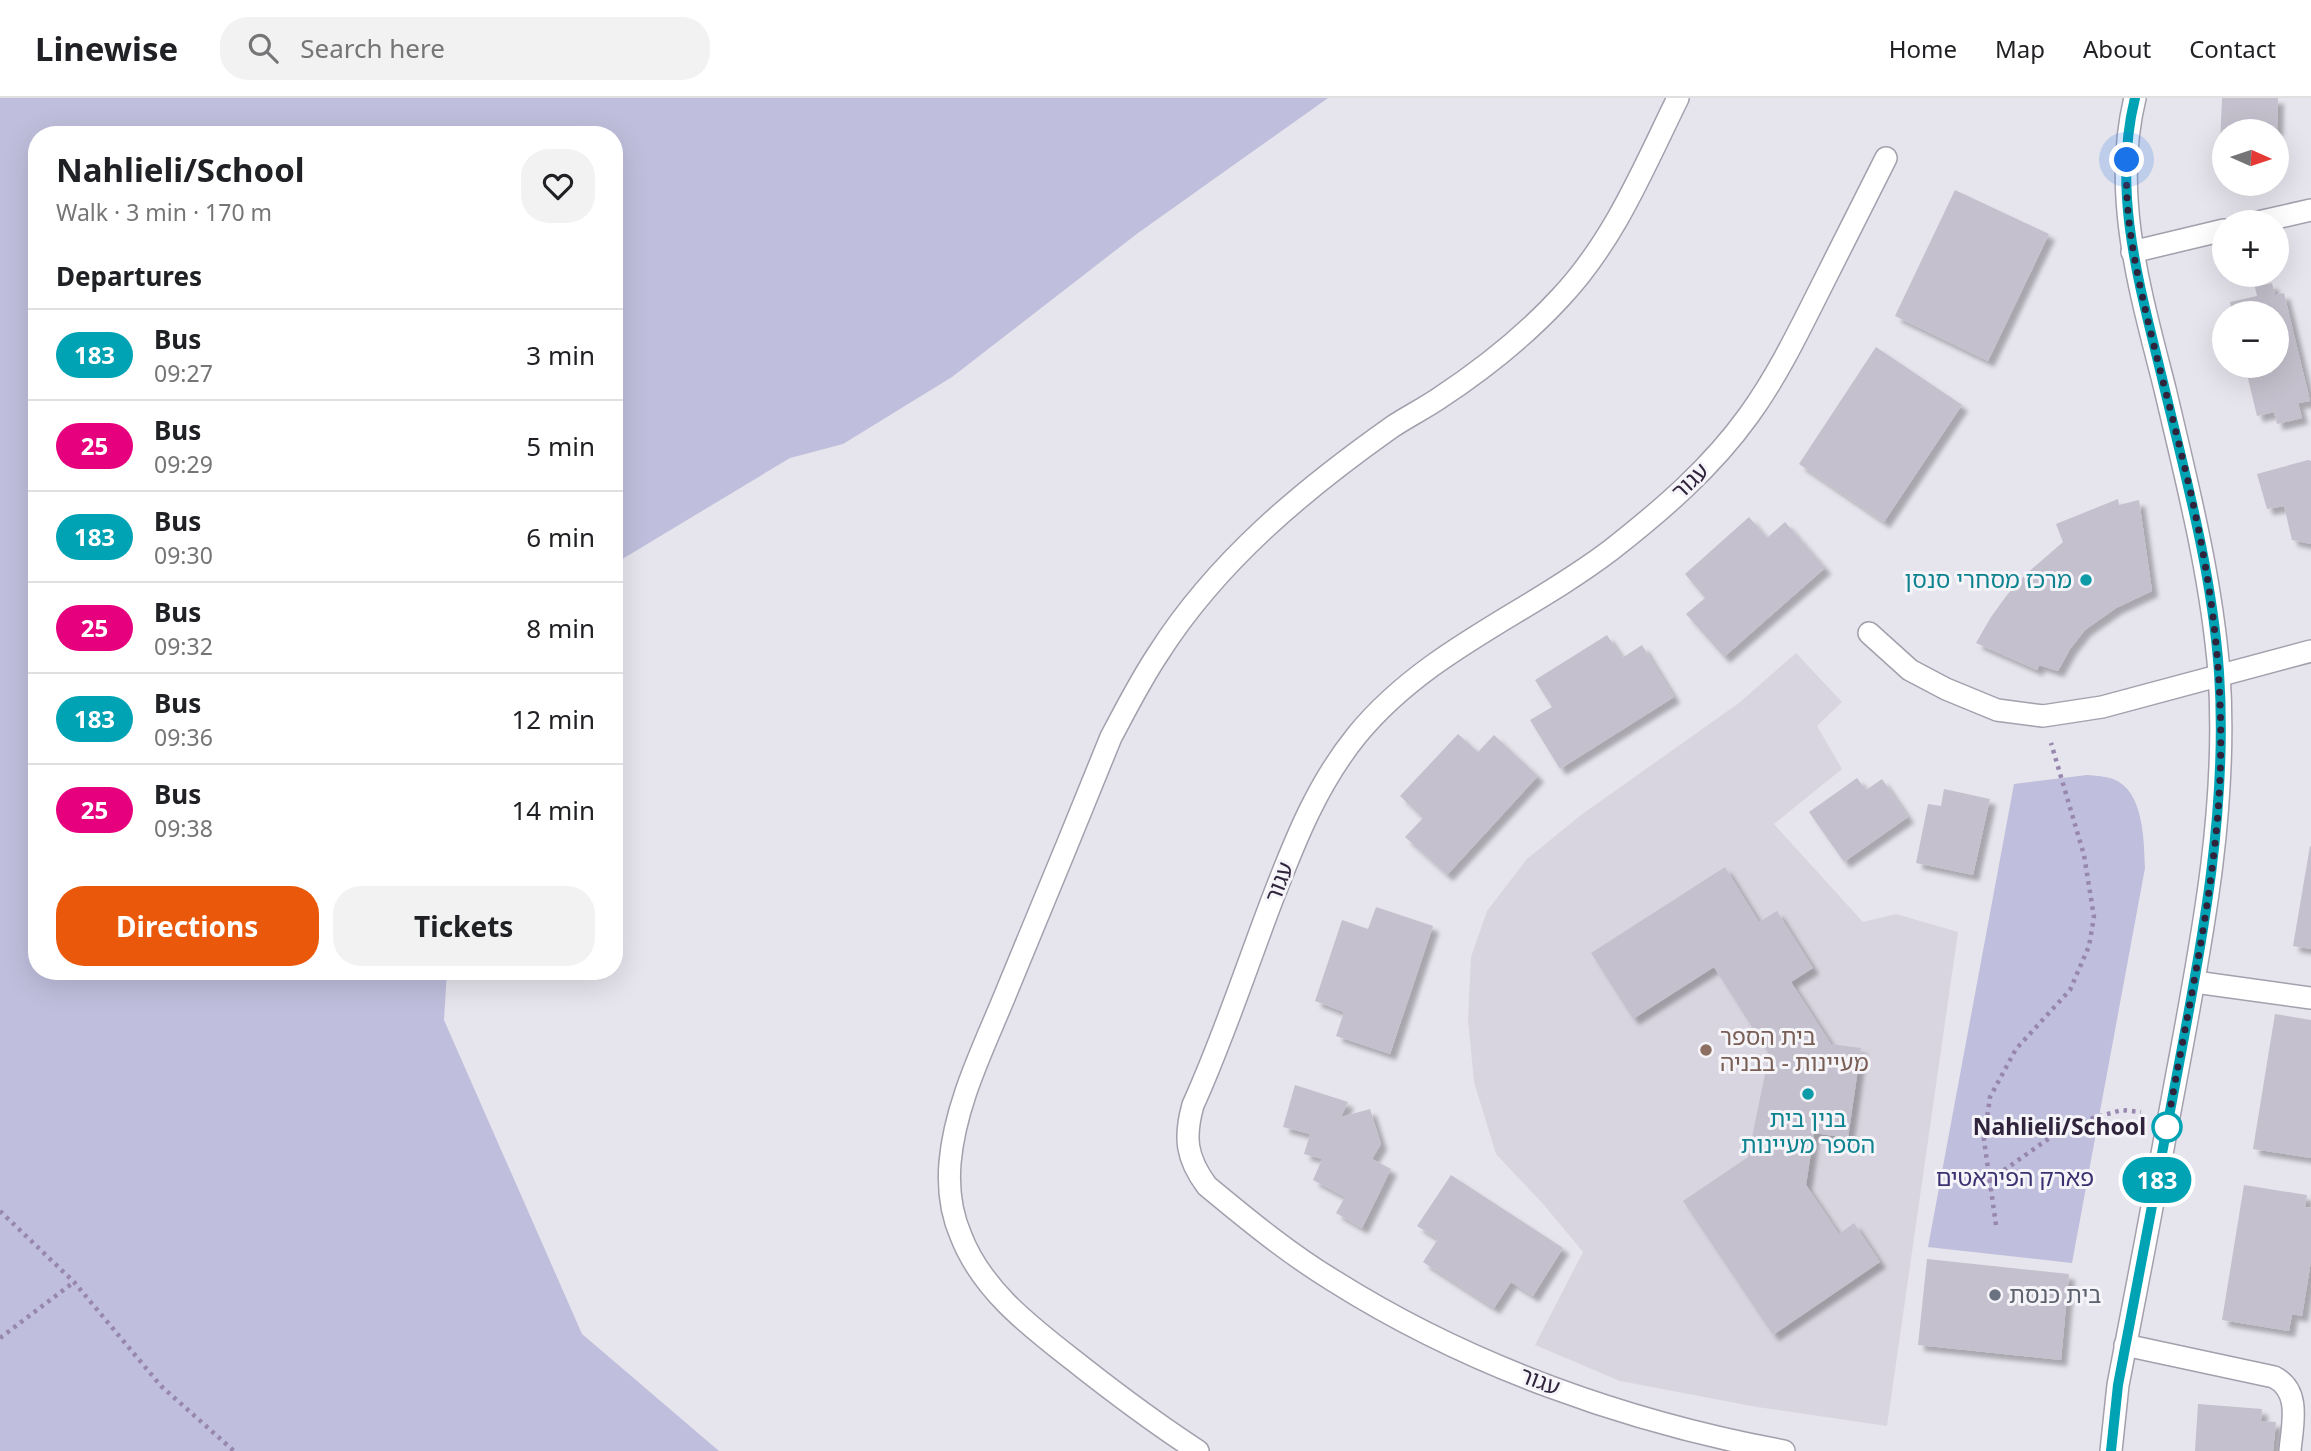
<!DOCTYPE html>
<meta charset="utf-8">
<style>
body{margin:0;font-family:"Noto Sans","Noto Sans Hebrew",sans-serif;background:#f2f2f2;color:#202124;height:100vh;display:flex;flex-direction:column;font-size:26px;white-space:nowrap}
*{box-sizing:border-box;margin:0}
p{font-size:23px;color:#757577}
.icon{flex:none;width:38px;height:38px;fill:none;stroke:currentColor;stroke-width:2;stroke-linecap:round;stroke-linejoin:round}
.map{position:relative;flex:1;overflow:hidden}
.panel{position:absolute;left:28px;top:28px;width:595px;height:854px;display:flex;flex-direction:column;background:#fff;border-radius:28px;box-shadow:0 7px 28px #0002}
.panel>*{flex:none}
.badge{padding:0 14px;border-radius:23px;font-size:24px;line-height:46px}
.needle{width:46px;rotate:93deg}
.tools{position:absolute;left:2212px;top:21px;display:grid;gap:14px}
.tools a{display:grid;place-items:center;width:77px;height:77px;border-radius:50%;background:#fff;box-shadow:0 7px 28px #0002;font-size:35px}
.you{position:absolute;width:35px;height:35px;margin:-18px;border:5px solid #fff;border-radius:50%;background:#1a73e8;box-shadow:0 0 0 10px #1a73e833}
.map>.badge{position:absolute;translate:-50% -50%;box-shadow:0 0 0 4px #fff}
h2{padding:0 28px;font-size:26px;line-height:63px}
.round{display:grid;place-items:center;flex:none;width:74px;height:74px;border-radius:28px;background:#f2f2f2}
.headline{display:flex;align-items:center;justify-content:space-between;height:119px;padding:0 28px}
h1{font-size:33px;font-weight:700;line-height:52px}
.primary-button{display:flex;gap:14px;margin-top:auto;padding:14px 28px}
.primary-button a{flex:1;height:80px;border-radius:28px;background:#ea580c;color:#fff;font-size:28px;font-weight:700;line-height:80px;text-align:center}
.primary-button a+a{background:#f2f2f2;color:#202124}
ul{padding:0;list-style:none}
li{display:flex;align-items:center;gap:21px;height:91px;padding:0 28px;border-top:2px solid #e0e0e0}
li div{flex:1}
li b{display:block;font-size:26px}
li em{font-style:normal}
li .badge{min-width:77px;font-weight:700;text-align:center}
header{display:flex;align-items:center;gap:42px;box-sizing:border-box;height:98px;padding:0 35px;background:#fff;border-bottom:2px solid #e0e0e0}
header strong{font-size:33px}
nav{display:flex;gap:38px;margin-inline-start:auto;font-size:24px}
.search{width:490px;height:63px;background:#f2f2f2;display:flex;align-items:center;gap:18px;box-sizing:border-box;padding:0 24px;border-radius:28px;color:#757577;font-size:26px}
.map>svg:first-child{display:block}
.built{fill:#d9d5e0}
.green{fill:#bfbedc}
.building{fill:#c4c0cd;filter:url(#shadow)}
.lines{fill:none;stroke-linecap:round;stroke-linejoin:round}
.minor-casing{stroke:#a49fad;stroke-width:24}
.path{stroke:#9786ad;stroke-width:4.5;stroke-dasharray:3.5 5;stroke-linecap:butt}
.minor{stroke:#fff;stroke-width:21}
.line-casing{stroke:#fff;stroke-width:16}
.line{stroke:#00a3b4;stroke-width:10}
.walk{stroke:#30243c;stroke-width:7;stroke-dasharray:0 12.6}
.culture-dot{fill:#0f9aa8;stroke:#f5f4f9;stroke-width:2.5}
.education-dot{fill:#8d6e63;stroke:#f5f4f9;stroke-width:2.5}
.stop-dot{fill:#fff;stroke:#00a3b4;stroke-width:3.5}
.worship-dot{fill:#6b7280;stroke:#f5f4f9;stroke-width:2.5}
.labels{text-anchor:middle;stroke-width:6;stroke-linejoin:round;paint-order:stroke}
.street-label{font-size:23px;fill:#30243c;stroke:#f5f4f9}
.culture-label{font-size:23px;fill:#0d838f;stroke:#f5f4f9;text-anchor:end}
.education-label{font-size:23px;fill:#785e54;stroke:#f5f4f9;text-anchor:start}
.stop-label{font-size:23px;font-weight:bold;fill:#30243c;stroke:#f5f4f9;text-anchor:end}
.park-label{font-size:23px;fill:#3a3170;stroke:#f5f4f9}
.worship-label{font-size:23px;fill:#5b616d;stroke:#f5f4f9;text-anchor:start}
</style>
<header>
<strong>Linewise</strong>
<div class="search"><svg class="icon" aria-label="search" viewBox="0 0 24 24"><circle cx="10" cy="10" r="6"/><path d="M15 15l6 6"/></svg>Search here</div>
<nav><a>Home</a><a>Map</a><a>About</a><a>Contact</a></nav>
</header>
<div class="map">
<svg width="2311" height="1353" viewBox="0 0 2311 1353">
<defs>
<filter id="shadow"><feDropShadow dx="6" dy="6" stdDeviation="2" flood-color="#0004"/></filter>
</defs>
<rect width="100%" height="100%" fill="#e6e4ec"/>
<!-- built -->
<polygon class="built" points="1796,555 1842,604 1817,628 1842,671 1774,726 1863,824 1896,816 1958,834 1887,1328 1757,1309 1620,1283 1535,1247 1583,1154 1544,1107 1496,1056 1474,984 1468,921 1471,859 1487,813 1527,761 1581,717 1739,605"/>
<!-- green -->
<g class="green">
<polygon points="0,0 1328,0 1138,135 952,279 843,346 790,360 614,466 614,37 37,37 37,873 447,873 444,922 582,1236 719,1353 0,1353"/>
<path d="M2087,677C2097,678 2110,678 2119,684C2144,699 2144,745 2145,770L2072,1165L1928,1149L2014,686Z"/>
</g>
<!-- building -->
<g class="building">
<polygon points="2222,0 2278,0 2277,33 2224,33 2224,72 2219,72"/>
<polygon points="1955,92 2049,136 1988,263 1895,218"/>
<polygon points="2272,185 2275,197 2284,195 2310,303 2298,305 2302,320 2277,326 2274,314 2257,318 2245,268 2277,268 2277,215 2232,215 2230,204 2257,198 2255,189"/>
<polygon points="1876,249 1962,307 1884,424 1799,366"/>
<polygon points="2308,362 2311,363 2311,446 2292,442 2284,408 2267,411 2257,376"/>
<polygon points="2118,401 2119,407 2139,402 2152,493 2116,510 2085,532 2070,551 2058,573 2039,567 2037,572 1976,545 1991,519 2007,497 2025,477 2063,444 2056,426"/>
<polygon points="1749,419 1767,440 1785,424 1825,470 1724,559 1686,516 1705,500 1685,476"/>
<polygon points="1607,537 1622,560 1642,547 1674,599 1560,671 1530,622 1552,609 1535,582"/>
<polygon points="1458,636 1478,654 1494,637 1538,678 1447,777 1405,739 1423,720 1400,698"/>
<polygon points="1857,680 1866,692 1882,681 1908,719 1844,764 1809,714"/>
<polygon points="1944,691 1990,701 1973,777 1916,765 1928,706 1941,708"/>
<polygon points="2310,748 2311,748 2311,851 2293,848"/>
<polygon points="1725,769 1759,824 1777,813 1813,870 1791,884 1831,946 1861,950 1848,1040 1814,1035 1806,1087 1839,1136 1854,1125 1880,1164 1773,1237 1683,1103 1748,1059 1769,956 1714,869 1633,921 1591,855"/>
<polygon points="1376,809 1433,828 1390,956 1336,938 1344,914 1315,903 1342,822 1368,831"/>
<polygon points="2275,916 2311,922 2311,1060 2253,1051"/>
<polygon points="1295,987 1348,1004 1341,1019 1370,1011 1381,1046 1372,1061 1391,1071 1362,1130 1336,1115 1345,1099 1313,1082 1322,1061 1304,1056 1310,1036 1283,1029"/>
<polygon points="1451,1077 1563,1150 1533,1198 1511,1184 1494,1210 1423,1164 1438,1141 1417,1128"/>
<polygon points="2244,1087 2307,1097 2305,1109 2311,1110 2311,1163 2302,1218 2292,1216 2289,1233 2222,1222"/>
<polygon points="1927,1161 2069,1176 2061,1262 1918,1247"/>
<polygon points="2198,1306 2262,1311 2261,1323 2276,1324 2273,1353 2195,1353"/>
</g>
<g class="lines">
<!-- minor casing -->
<g class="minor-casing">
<g id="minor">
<polyline points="2258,124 2311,112"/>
<polyline points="2132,154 2224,132"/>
<polyline points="1869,535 1910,572 1946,591 1997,612 2043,618 2102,609 2311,553"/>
<polyline points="2195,884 2311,900"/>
<path d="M2125,1247L2274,1279C2302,1293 2292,1328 2290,1353"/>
<path d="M1198,1353C1158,1327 1119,1298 1082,1269C1035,1232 983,1195 961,1138C951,1115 948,1090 950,1065C955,1004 986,945 1008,890C1043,806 1077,723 1111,639C1126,611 1140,583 1158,556C1217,463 1303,392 1392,329C1407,319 1423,311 1438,301C1482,272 1524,239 1560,200C1614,143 1644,69 1678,0"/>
<path d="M1784,1353C1627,1324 1469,1268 1334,1183C1288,1155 1248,1122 1207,1088C1186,1060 1184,1039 1193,1007C1224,939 1247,867 1274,797C1296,740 1318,685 1357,637C1426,553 1527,516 1611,452C1662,412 1711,370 1749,317C1775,281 1795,241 1815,201C1839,154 1862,107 1886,60"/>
<path d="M2111,1353L2118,1287C2139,1180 2159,1072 2179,965C2203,836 2228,706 2219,574C2211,477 2187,385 2165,291C2141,196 2111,98 2135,0"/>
</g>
</g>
<!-- path -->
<g class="path">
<polyline points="1990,1082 2068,1027 2122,1012 2141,1014"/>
<polyline points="0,1113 74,1184 161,1288 234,1353"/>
<polyline points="1996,1127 1984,1042 1990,999 2016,951 2070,892 2089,848 2094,819 2084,757 2051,645"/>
<polyline points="0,1240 74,1184"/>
</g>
<!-- minor -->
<use href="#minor" class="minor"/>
</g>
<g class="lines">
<!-- line casing -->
<g class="line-casing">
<path id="line" d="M2111,1353L2118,1287C2138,1182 2158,1076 2178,971C2203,840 2228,708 2219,574C2212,475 2186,380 2163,284C2141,192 2111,96 2135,0"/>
</g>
<!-- line -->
<use href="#line" class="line"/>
<!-- walk -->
<path class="walk" d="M2127,62C2124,116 2135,167 2147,219C2167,303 2192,387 2206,472C2221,559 2225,649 2216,736C2206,835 2184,931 2167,1029"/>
</g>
<!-- markers -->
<g class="culture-dot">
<circle cx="2086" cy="482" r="7"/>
<circle cx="1808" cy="996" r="7"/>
</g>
<circle class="education-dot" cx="1706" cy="952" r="7"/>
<circle class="stop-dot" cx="2167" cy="1029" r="14"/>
<circle class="worship-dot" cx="1995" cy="1197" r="7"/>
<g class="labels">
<!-- street labels -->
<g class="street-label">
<text transform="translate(1690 383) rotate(-44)" y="8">עגור</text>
<text transform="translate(1279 784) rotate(-69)" y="8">עגור</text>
<text transform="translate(1540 1283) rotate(21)" y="8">עגור</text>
</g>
<!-- culture labels -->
<g class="culture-label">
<text x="2072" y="490">מרכז מסחרי סנסן</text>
<text x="1808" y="1029" text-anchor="middle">בנין בית<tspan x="1808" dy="26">הספר מעיינות</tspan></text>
</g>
<!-- education labels -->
<g class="education-label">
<text x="1720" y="947">בית הספר<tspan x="1720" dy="26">מעיינות - בבניה</tspan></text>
</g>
<!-- stop labels -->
<g class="stop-label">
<text x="2146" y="1037">Nahlieli/School</text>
</g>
<!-- park labels -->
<g class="park-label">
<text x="2015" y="1088">פארק הפיראטים</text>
</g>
<!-- worship labels -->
<g class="worship-label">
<text x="2009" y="1205">בית כנסת</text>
</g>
</g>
</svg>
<div class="tools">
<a><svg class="needle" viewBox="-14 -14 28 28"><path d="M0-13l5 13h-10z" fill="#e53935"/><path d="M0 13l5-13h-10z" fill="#757577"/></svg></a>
<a>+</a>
<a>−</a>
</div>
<div class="you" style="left:2127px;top:62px"></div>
<b class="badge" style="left:2157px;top:1082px;background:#00a3b4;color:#fff">183</b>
<section class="panel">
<div class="headline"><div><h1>Nahlieli/School</h1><p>Walk · 3 min · 170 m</p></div><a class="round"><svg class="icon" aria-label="heart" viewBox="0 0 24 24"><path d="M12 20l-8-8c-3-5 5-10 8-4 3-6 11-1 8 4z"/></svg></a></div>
<h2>Departures</h2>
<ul>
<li><span class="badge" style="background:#00a3b4;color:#fff">183</span><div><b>Bus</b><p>09:27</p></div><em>3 min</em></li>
<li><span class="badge" style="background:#e6007e;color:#fff">25</span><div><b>Bus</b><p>09:29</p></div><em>5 min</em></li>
<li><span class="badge" style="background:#00a3b4;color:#fff">183</span><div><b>Bus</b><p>09:30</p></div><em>6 min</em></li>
<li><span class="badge" style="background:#e6007e;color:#fff">25</span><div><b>Bus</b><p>09:32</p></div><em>8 min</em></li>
<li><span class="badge" style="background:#00a3b4;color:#fff">183</span><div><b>Bus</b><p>09:36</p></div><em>12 min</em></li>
<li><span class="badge" style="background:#e6007e;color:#fff">25</span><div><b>Bus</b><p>09:38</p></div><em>14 min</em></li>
</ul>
<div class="primary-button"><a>Directions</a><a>Tickets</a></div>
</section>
</div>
